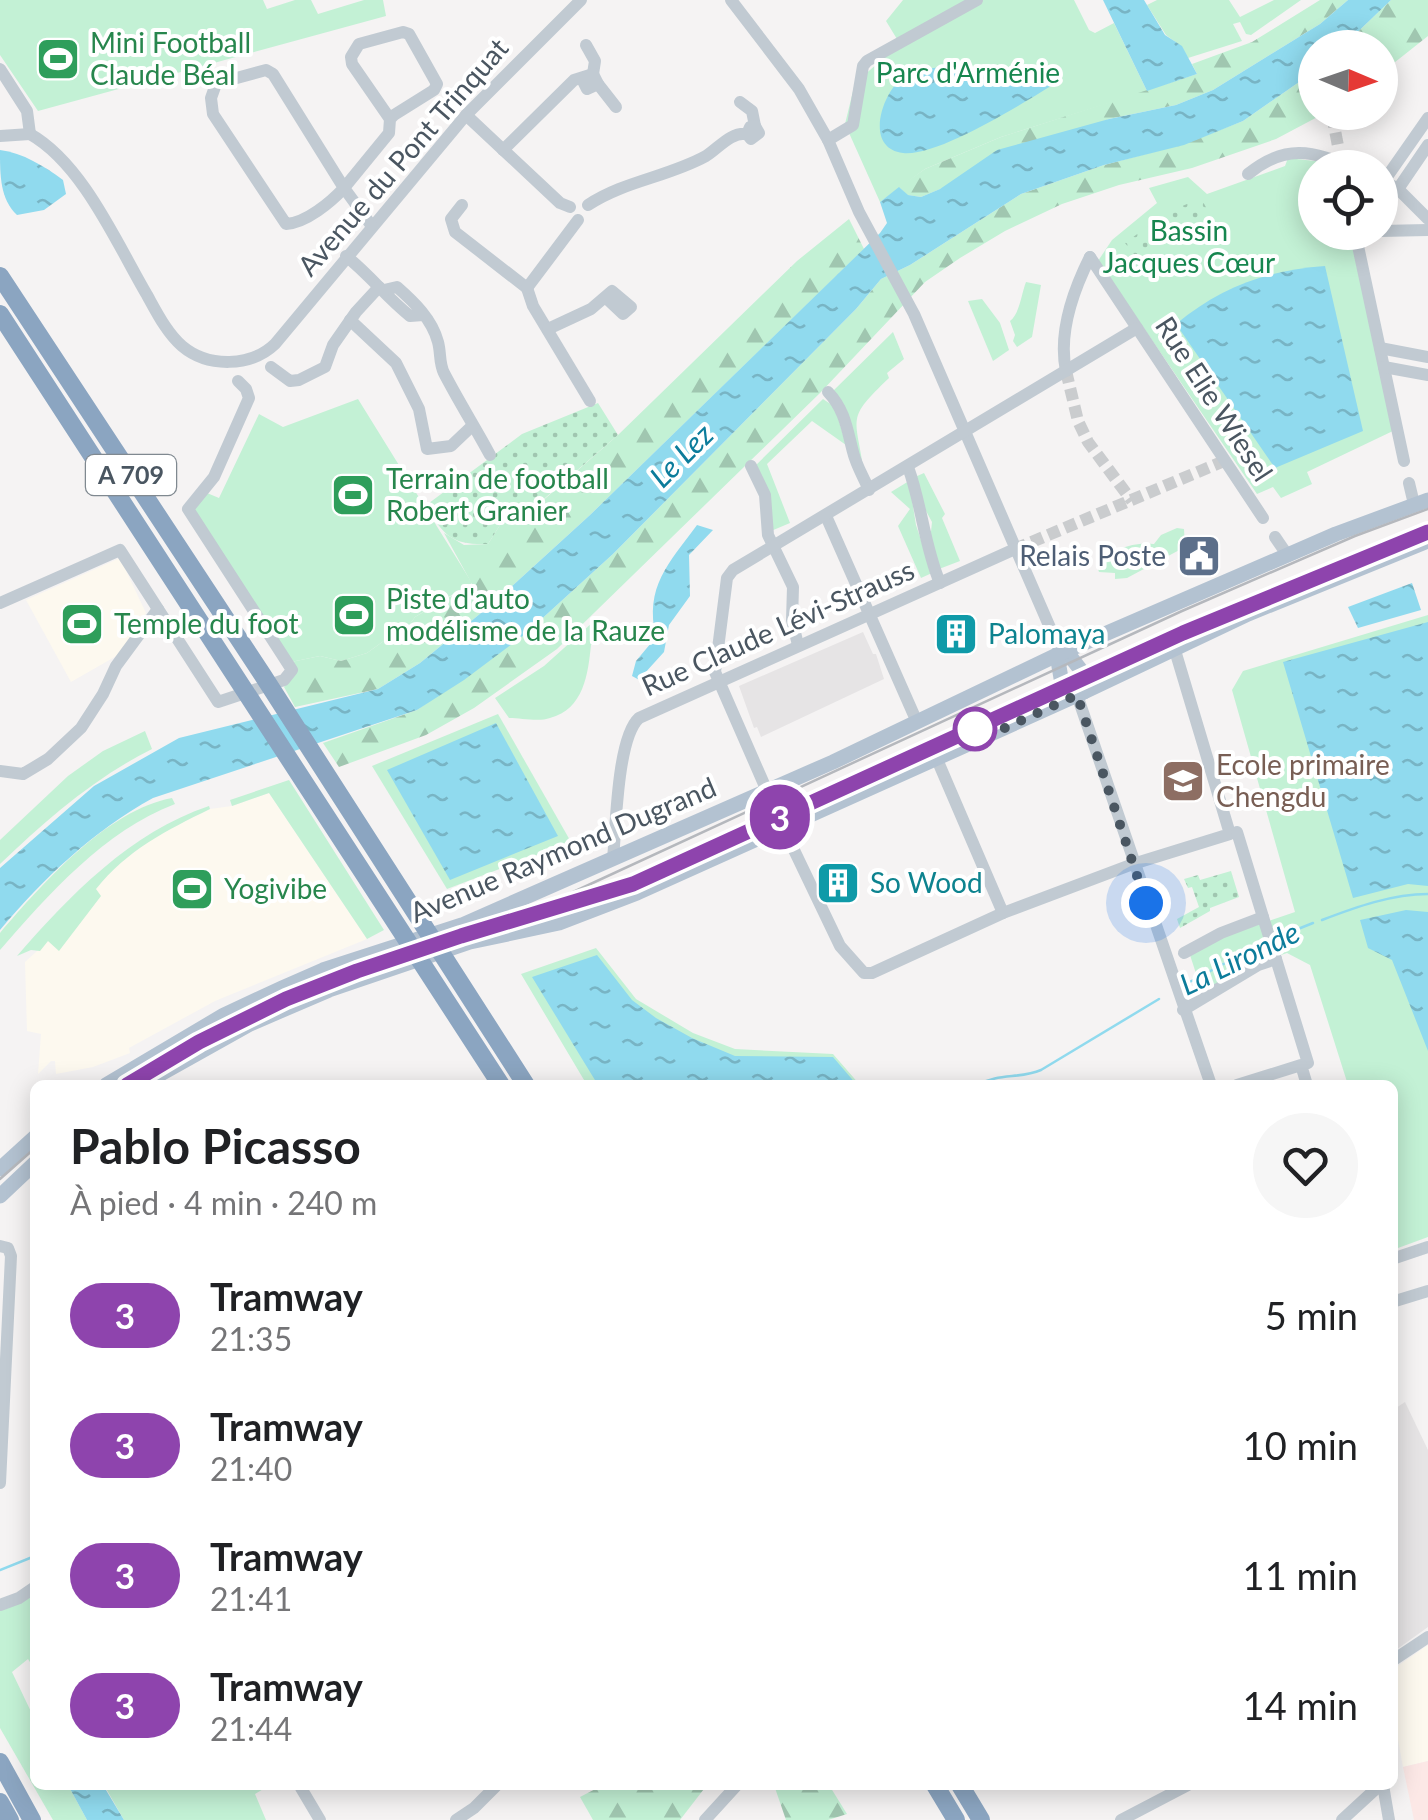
<!DOCTYPE html>
<html lang="fr">
<meta charset="utf-8">
<style>
body{margin:0;font-family:Lato,sans-serif;background:#f6f6f6;color:#202124;height:100vh;display:flex;flex-direction:column;font-size:38px;white-space:nowrap}
*{box-sizing:border-box;margin:0}
p{font-size:32px;color:#757577}
.icon{flex:none;width:55px;height:55px;fill:none;stroke:currentColor;stroke-width:2;stroke-linecap:round;stroke-linejoin:round}
.map{position:relative;flex:1;overflow:hidden}
.drawer{position:absolute;left:30px;top:1080px;width:1368px;height:710px;display:flex;flex-direction:column;background:#fff;border-radius:15px;box-shadow:0 5px 25px #0003}
.drawer>*{flex:none}
.badge{padding:0 20px;border-radius:32px;font-size:35px;line-height:65px}
.needle{width:65px;rotate:92deg}
.controls{position:absolute;left:1298px;top:30px;display:grid;gap:20px}
.controls a{display:grid;place-items:center;width:100px;height:100px;border-radius:50%;background:#fff;box-shadow:0 5px 25px #0003;font-size:50px}
.you{position:absolute;width:50px;height:50px;margin:-25px;border:8px solid #fff;border-radius:50%;background:#1a73e8;box-shadow:0 0 0 15px #1a73e833}
.map>.badge{position:absolute;translate:-50% -50%;box-shadow:0 0 0 5px #fff}
.round{display:grid;place-items:center;flex:none;width:105px;height:105px;border-radius:52px;background:#f6f6f6}
.overview{display:flex;align-items:center;justify-content:space-between;height:170px;padding:0 40px}
h1{font-size:48px;font-weight:700;line-height:75px}
ul{padding:0;list-style:none}
li{display:flex;align-items:center;gap:30px;height:130px;padding:0 40px}
li div{flex:1}
li b{display:block;font-size:38px}
li em{font-style:normal}
li .badge{min-width:110px;font-weight:700;text-align:center}
.map>svg:first-child{display:block}
.commercial{fill:#fdf9ef}
.education{fill:#e6e4e5}
.medical{fill:#fce8e6}
.green{fill:#c3f1d5}
.forest{fill:url(#forest-firs)}
.garden{fill:url(#garden-dots)}
.water{fill:url(#water-ripples)}
.lines{fill:none;stroke-linecap:round;stroke-linejoin:round}
.stream{stroke:#90daee;stroke-width:2.5}
.minor-tunnel{stroke:#caccce;stroke-width:12;stroke-dasharray:12 6;stroke-linecap:butt}
.minor{stroke:#c1cad2;stroke-width:12}
.major{stroke:#b3c2d1;stroke-width:15}
.highway{stroke:#8ba5c1;stroke-width:18}
.tram{stroke:#b5b8bd;stroke-width:2.5}
.line-casing{stroke:#fff;stroke-width:22}
.line{stroke:#8e44ad;stroke-width:15}
.walk{stroke:#4a5661;stroke-width:10;stroke-dasharray:0 18}
.stop-dot{fill:#fff;stroke:#8e44ad;stroke-width:5}
.labels{text-anchor:middle;stroke-width:8;stroke-linejoin:round;paint-order:stroke}
.shield{fill:#fff;stroke:#808990;stroke-width:2.5}
.shield-label{font-size:25px;font-weight:bold;fill:#4a5661}
.leisure-label{font-size:28px;fill:#27864d;stroke:#fff;text-anchor:start}
.park-label{font-size:28px;fill:#17864f;stroke:#fff}
.street-label{font-size:28px;fill:#4a5661;stroke:#fff}
.service-label{font-size:28px;fill:#4e5e75;stroke:#fff;text-anchor:end}
.culture-label{font-size:28px;fill:#0d838f;stroke:#fff;text-anchor:start}
.education-label{font-size:28px;fill:#785e54;stroke:#fff;text-anchor:start}
.water-label{font-size:30px;font-style:italic;fill:#0c7c9b;stroke:#fff}
</style>
<div class="map">
<svg width="1428" height="1820" viewBox="0 0 1428 1820">
<defs>
<pattern id="forest-firs" width="22" height="20" patternUnits="userSpaceOnUse" patternTransform="scale(2.5)"><rect width="22" height="20" fill="#c3f1d5"/><path d="M5 1l3.5 6h-7zM16 11l3.5 6h-7z" fill="#a0c6b0"/></pattern>
<pattern id="garden-dots" width="8" height="8" patternUnits="userSpaceOnUse" patternTransform="scale(2.5)"><rect width="8" height="8" fill="#c3f1d5"/><path d="M2 2h.1M6 6h.1" fill="none" stroke="#a0c6b0" stroke-width="1.8" stroke-linecap="round"/></pattern>
<pattern id="water-ripples" width="26" height="14" patternUnits="userSpaceOnUse" patternTransform="scale(2.5)"><rect width="26" height="14" fill="#90daee"/><path d="M2 4q2-2 4 0t4 0M15 11q2-2 4 0t4 0" fill="none" stroke="#78b4c4"/></pattern>
</defs>
<rect width="100%" height="100%" fill="#f5f3f3"/>
<!-- commercial -->
<g class="commercial">
<polygon points="120,558 146,613 120,654 71,682 26,600"/>
<polygon points="269,793 367,939 215,1001 129,1048 130,1053 93,1067 56,1074 55,1061 51,1061 38,1074 41,1034 27,1031 25,962 48,941 59,950 96,889 113,868 157,835 210,809 232,806"/>
<polygon points="1428,1645 1428,1761 1403,1767 1393,1713 1392,1670"/>
</g>
<!-- education -->
<g class="education">
<polygon points="863,632 873,654 876,654 884,679 761,737 757,727 754,728 739,686"/>
<polygon points="1405,1402 1428,1450 1428,1627 1393,1652 1393,1410"/>
</g>
<!-- medical -->
<polygon class="medical" points="1428,1761 1428,1820 1414,1820 1403,1767"/>
<!-- green -->
<g class="green">
<polygon points="0,0 263,0 267,9 295,0 311,0 318,14 364,0 383,0 386,16 38,111 0,55"/>
<polygon points="903,0 1074,0 1089,30 1095,33 1114,23 1147,91 1001,137 925,169 880,202 845,124 855,83 900,44 886,21"/>
<polygon points="1157,0 1229,0 1240,17 1274,0 1301,0 1251,35 1246,34 1240,22 1233,24 1242,41 1188,58 1182,47 1166,35 1147,5"/>
<polygon points="1288,158 1333,163 1334,167 1315,168 1315,232 1350,233 1395,430 1307,472 1312,484 1281,498 1273,487 1257,494 1098,261 1112,240 1157,203 1149,188 1188,177 1207,194 1285,166"/>
<path d="M1026,282L1041,285L1032,337L1017,347L1013,341L1015,335L1010,321C1020,313 1021,295 1026,282Z"/>
<polygon points="982,299 1000,323 1009,350 993,361 968,301"/>
<path d="M893,332L904,359L887,373L889,378C845,420 856,415 864,472L833,391Z"/>
<polygon points="358,399 472,583 415,617 404,632 392,635 367,653 341,661 320,656 291,662 194,509 207,493 219,498 259,414 283,427"/>
<polygon points="823,399 835,407 846,445 812,421 767,464 790,523 771,531 754,467"/>
<polygon points="924,473 945,514 942,518 960,561 939,569 929,551 932,522 920,500 915,477"/>
<polygon points="909,481 916,525 932,573 921,578 898,526 910,509 891,492"/>
<path d="M1177,528L1184,529L1185,547L1127,578L1115,579V573L1099,572L1097,566C1108,550 1135,541 1154,544L1161,535Z"/>
<polygon points="1356,555 1359,561 1137,658 1136,651"/>
<polygon points="1428,615 1428,1237 1398,1248 1392,1231 1392,1085 1348,1085 1310,965 1287,953 1257,963 1203,995 1190,955 1228,935 1295,912 1232,690 1243,671"/>
<path d="M593,622L604,634L591,645C588,674 584,709 550,718C539,722 521,718 509,718L495,698L544,666Z"/>
<polygon points="498,714 571,842 447,889 372,766"/>
<path d="M145,731L152,749C94,778 46,820 0,864V840L68,776L103,751Z"/>
<polygon points="951,737 954,743 772,826 770,820"/>
<polygon points="289,780 384,930 367,939 269,793 232,806 230,800"/>
<path d="M172,798L175,804C104,831 49,894 0,950V933C42,884 107,810 172,798Z"/>
<path d="M209,806L210,809C167,830 127,850 96,889L101,896L59,951L48,941L40,951L31,950L17,956C70,895 131,832 209,806Z"/>
<polygon points="596,948 636,999 693,1033 735,1049 833,1054 860,1085 587,1085 521,974"/>
<polygon points="35,1593 35,1670 28,1659 12,1672 35,1720 35,1785 68,1785 87,1820 53,1820 0,1728 0,1606"/>
<polygon points="104,1785 270,1785 255,1794 266,1820 124,1820"/>
</g>
<!-- forest -->
<g class="forest">
<polygon points="1320,0 1348,0 1320,24 1213,90 1176,105 1109,119 921,197 907,195 899,187 925,169 1001,137 1197,74 1192,64 1252,42"/>
<polygon points="1391,0 1428,0 1428,36 1380,74 1380,48 1342,47"/>
<polygon points="1315,71 1315,112 1325,113 1276,139 1192,168 1119,185 1062,204 1005,231 960,258 925,282 820,393 557,649 474,708 426,735 339,767 323,743 417,710 524,635 613,554 856,309 881,279 910,265 1021,194 1104,165 1184,144 1243,121"/>
<polygon points="849,219 864,249 590,515 498,599 420,663 378,689 295,707 284,687 294,673 291,662 320,656 341,661 367,653 392,635 404,632 415,617 472,584 444,533 464,545 488,544 507,514 514,511 524,517 618,435 797,261"/>
<polygon points="603,1785 707,1785 680,1820 593,1820 580,1797"/>
<polygon points="774,1785 829,1785 847,1814 828,1820 786,1820"/>
</g>
<!-- garden -->
<g class="garden">
<polygon points="1201,198 1209,213 1180,226 1137,258 1125,243 1166,213"/>
<path d="M598,403L618,435L523,517L514,511L507,514L488,544C451,545 445,536 425,506L522,434Z"/>
<polygon points="1231,871 1239,897 1210,908 1210,911 1180,928 1177,919 1199,907 1192,887 1188,888 1184,879 1198,875 1200,880"/>
</g>
<!-- water -->
<g class="water">
<polygon points="1103,0 1144,0 1165,35 1182,46 1197,74 1147,91"/>
<path d="M1348,0H1391L1342,47L1315,48V71L1243,121L1184,145L1104,165L1021,194L910,265L881,279L856,309L613,554L524,635L464,680L417,710L153,798C93,831 44,878 0,930V868L94,786L179,738L378,689L420,663L498,599L590,515L880,233L887,223L880,202L899,187L908,195L921,197L940,189L997,150L1109,119L1176,105L1213,90L1320,24Z"/>
<path d="M953,66L992,68L1051,86C1020,105 937,157 903,153C862,148 883,88 907,74C919,68 939,68 953,66Z"/>
<path d="M0,150C23,153 44,166 63,180L66,194L44,210L17,215C0,199 0,176 0,150Z"/>
<path d="M1325,266L1363,431L1275,468L1176,324C1221,287 1268,270 1325,266Z"/>
<path d="M697,525L713,530L689,555L690,596L669,625L664,652L644,674L643,682L632,676L636,661L656,637C644,587 669,563 697,525Z"/>
<polygon points="1412,583 1421,610 1358,628 1348,607"/>
<polygon points="1428,622 1428,886 1408,884 1353,898 1283,662"/>
<polygon points="496,723 558,836 450,880 387,770"/>
<polygon points="1406,910 1428,912 1428,1051 1392,960 1368,948 1360,920"/>
<polygon points="597,955 632,1000 656,1018 692,1038 735,1056 833,1057 857,1085 598,1085 532,977"/>
<polygon points="68,1785 103,1785 124,1820 87,1820"/>
</g>
<g class="lines">
<!-- stream -->
<g class="stream">
<path d="M1322,920C1356,907 1392,894 1428,894"/>
<polyline points="1273,939 1313,923"/>
<polyline points="1184,985 1265,942"/>
<path d="M978,1085C998,1073 1020,1079 1041,1070L1159,999"/>
<polyline points="0,1570 35,1556"/>
</g>
<!-- minor-tunnel -->
<g class="minor-tunnel">
<polyline points="1332,115 1338,146"/>
<polyline points="1066,371 1078,421 1088,442 1132,501"/>
<polyline points="1015,549 1224,461"/>
</g>
<!-- minor -->
<g class="minor">
<polyline points="731,0 799,89 828,140 859,212 914,314 1061,653"/>
<polyline points="586,45 595,61 593,74"/>
<polyline points="0,69 27,111 30,134"/>
<polyline points="598,84 616,107"/>
<polyline points="740,102 752,111 755,126"/>
<polyline points="1332,112 1332,115"/>
<polyline points="466,115 560,203 570,207"/>
<path d="M30,134C83,164 117,244 147,295C157,313 167,333 182,346C208,368 251,367 275,344L466,115L581,0"/>
<polyline points="0,136 30,134"/>
<polyline points="828,140 853,125 863,66 867,61 977,0"/>
<polyline points="503,150 574,80 593,74 598,84 587,89 582,79"/>
<path d="M1248,174C1286,143 1312,151 1355,168"/>
<polyline points="1380,179 1398,189 1428,219"/>
<polyline points="1384,181 1428,118"/>
<polyline points="1398,189 1428,145"/>
<polyline points="462,205 451,219 455,232 527,288"/>
<path d="M588,205C624,181 668,177 706,156C719,148 730,132 747,134L750,127L755,126L759,133L751,139L747,134"/>
<path d="M371,225L344,188L273,74L266,70L222,82L216,84L211,98L213,114L286,224C306,223 331,202 344,188L389,133L390,119L394,115L434,90L437,84L409,34L403,32L359,44L351,57L352,64L390,119"/>
<polyline points="1380,231 1428,230"/>
<polyline points="1355,232 1404,461"/>
<path d="M346,256C371,276 386,297 410,316L423,315"/>
<polyline points="1090,257 1263,518"/>
<polyline points="527,288 533,306 590,401"/>
<polyline points="527,288 578,220"/>
<path d="M384,290L397,287C414,302 432,319 438,342C441,353 439,363 444,373C459,402 475,427 490,455"/>
<polyline points="350,320 396,363 419,409 427,449 451,446 471,427"/>
<polyline points="548,329 591,309 612,291 631,307 623,314 605,297"/>
<polyline points="1380,348 1428,357"/>
<polyline points="271,367 290,381 299,380 325,367 333,345 356,312 379,287"/>
<polyline points="1384,367 1428,375"/>
<path d="M1066,371C1058,333 1073,291 1090,257"/>
<path d="M828,392C845,410 847,429 853,452C856,465 864,478 869,490"/>
<polyline points="751,466 765,495 768,535 793,587 792,620 798,645"/>
<path d="M908,467C922,505 924,545 940,583"/>
<polyline points="1409,483 1414,504"/>
<polyline points="826,516 917,722"/>
<polyline points="1275,537 1288,556"/>
<polyline points="0,603 120,550 158,609"/>
<polyline points="1077,695 1211,1085"/>
<polyline points="936,757 1003,913"/>
<polyline points="0,771 23,774 48,759 81,728 103,694 116,666 158,609 218,702 284,680 292,670 188,509 214,477 249,398 246,389 238,381"/>
<polyline points="767,791 715,672 727,578 733,570 1137,328"/>
<polyline points="783,827 840,946 864,973 872,973 1003,913 1133,864 1230,834 1174,647"/>
<path d="M613,859C616,828 617,738 639,718L1015,549"/>
<polyline points="1263,917 1276,959"/>
<polyline points="1184,953 1221,933 1263,917 1237,832"/>
<polyline points="1183,1010 1258,965 1276,959 1308,1063"/>
<polyline points="1237,1085 1301,1065 1307,1085"/>
<polyline points="0,1246 8,1248 11,1256 0,1483"/>
<polyline points="1392,1259 1428,1247"/>
<polyline points="1392,1302 1428,1291"/>
<polyline points="0,1605 19,1598 35,1587"/>
<polyline points="1392,1661 1428,1637"/>
<polyline points="1383,1785 1389,1820"/>
<polyline points="301,1788 320,1820"/>
<polyline points="456,1820 474,1808 497,1785"/>
<polyline points="705,1820 737,1785"/>
<polyline points="1121,1820 1188,1785"/>
<polyline points="1342,1820 1380,1785"/>
</g>
<!-- major -->
<g class="major">
<polyline points="1066,651 1080,669 1084,692"/>
<polyline points="1057,655 1061,678 1072,697"/>
<polyline points="106,1085 224,1015 282,988 323,970 462,925 833,762 1061,653 1336,534 1428,500"/>
<polyline points="141,1085 250,1024 329,990 470,942 559,923 637,893 1084,692 1248,614 1428,541"/>
<polyline points="0,1169 35,1137"/>
<polyline points="0,1196 35,1163"/>
</g>
<!-- highway -->
<g class="highway">
<polyline points="0,276 262,674 526,1085"/>
<polyline points="0,314 501,1085"/>
<polyline points="0,1762 32,1820"/>
<polyline points="935,1785 956,1820"/>
<polyline points="960,1785 981,1820"/>
<polyline points="0,1802 10,1820"/>
</g>
<!-- tram -->
<g class="tram">
<polyline points="570,904 633,884 1183,633 1428,531"/>
<polyline points="118,1085 198,1038 284,995 356,967 545,905 1182,611 1355,536 1428,509"/>
<polyline points="0,1179 35,1148"/>
</g>
</g>
<g class="lines">
<!-- line casing -->
<g class="line-casing">
<polyline id="line" points="127,1085 199,1042 286,999 357,971 461,936 633,884 1183,633 1428,532"/>
</g>
<!-- line -->
<use href="#line" class="line"/>
<!-- walk -->
<polyline class="walk" points="975,729 983,738 1077,695 1146,903"/>
</g>
<!-- icons -->
<defs>
<g id="stadium-square" transform="scale(2.25)"><rect x="-9" y="-9" width="18" height="18" rx="4" fill="#2e9e5b" stroke="#fff"/><path d="M0-5a6.5 5 0 1 0 0 10a6.5 5 0 1 0 0-10ZM-3.5-1.8h7v3.6h-7Z" fill="#fff"/></g>
<g id="civic-square" transform="scale(2.25)"><rect x="-9" y="-9" width="18" height="18" rx="4" fill="#5c6f8a" stroke="#fff"/><path d="M-.6-6.5H3V-4.5H.6V-3L4-1V1h2V6H-6V1h2V-1L-.6-3ZM-1.2 2.5V6h2.4V2.5Z" fill="#fff"/></g>
<g id="building-square" transform="scale(2.25)"><rect x="-9" y="-9" width="18" height="18" rx="4" fill="#0f9aa8" stroke="#fff"/><path d="M-4-6H4V6H1V3H-1V6H-4ZM-2.5-4.3h1.7v1.8h-1.7ZM.8-4.3h1.7v1.8H.8ZM-2.5-1h1.7V.8h-1.7ZM.8-1h1.7V.8H.8Z" fill="#fff"/></g>
<g id="school-square" transform="scale(2.25)"><rect x="-9" y="-9" width="18" height="18" rx="4" fill="#8d6e63" stroke="#fff"/><path d="M0-5L7-2L0 1L-7-2ZM-4 1L0 2.5L4 1V4Q0 6-4 4Z" fill="#fff"/></g>
</defs>
<g fill-rule="evenodd">
<use href="#stadium-square" x="58" y="59"/>
<use href="#stadium-square" x="353" y="495"/>
<use href="#civic-square" x="1199" y="556"/>
<use href="#stadium-square" x="354" y="615"/>
<use href="#stadium-square" x="82" y="624"/>
<use href="#building-square" x="956" y="634"/>
<use href="#school-square" x="1183" y="781"/>
<use href="#building-square" x="838" y="883"/>
<use href="#stadium-square" x="192" y="889"/>
</g>
<!-- markers -->
<circle class="stop-dot" cx="975" cy="729" r="20"/>
<g class="labels">
<!-- shield labels -->
<rect class="shield" x="86" y="455" width="90" height="40" rx="8"/>
<g class="shield-label">
<text x="131" y="484">A 709</text>
</g>
<!-- leisure labels -->
<g class="leisure-label">
<text x="90" y="53">Mini Football<tspan x="90" dy="32">Claude Béal</tspan></text>
<text x="386" y="489">Terrain de football<tspan x="386" dy="32">Robert Granier</tspan></text>
<text x="386" y="609">Piste d'auto<tspan x="386" dy="32">modélisme de la Rauze</tspan></text>
<text x="114" y="634">Temple du foot</text>
<text x="224" y="899">Yogivibe</text>
</g>
<!-- park labels -->
<g class="park-label">
<text x="968" y="83">Parc d'Arménie</text>
<text x="1189" y="241">Bassin<tspan x="1189" dy="32">Jacques Cœur</tspan></text>
</g>
<!-- street labels -->
<g class="street-label">
<text transform="translate(403 157) rotate(-49)" y="10">Avenue du Pont Trinquat</text>
<text transform="translate(1214 399) rotate(57)" y="10">Rue Elie Wiesel</text>
<text transform="translate(778 628) rotate(-24)" y="10">Rue Claude Lévi-Strauss</text>
<text transform="translate(563 850) rotate(-23)" y="10">Avenue Raymond Dugrand</text>
</g>
<!-- service labels -->
<g class="service-label">
<text x="1166" y="566">Relais Poste</text>
</g>
<!-- culture labels -->
<g class="culture-label">
<text x="988" y="644">Palomaya</text>
<text x="870" y="893">So Wood</text>
</g>
<!-- education labels -->
<g class="education-label">
<text x="1216" y="775">Ecole primaire<tspan x="1216" dy="32">Chengdu</tspan></text>
</g>
<!-- water labels -->
<g class="water-label">
<text transform="translate(682 456) rotate(-45)" y="10">Le Lez</text>
<text transform="translate(1240 959) rotate(-26)" y="10">La Lironde</text>
</g>
</g>
</svg>
<div class="controls">
<a><svg class="needle" viewBox="-14 -14 28 28"><path d="M0-13l5 13h-10z" fill="#e53935"/><path d="M0 13l5-13h-10z" fill="#757577"/></svg></a>
<a><svg class="icon" aria-label="locate" viewBox="0 0 24 24"><circle cx="12" cy="12" r="6"/><path d="M12 2v4M12 18v4M2 12h4M18 12h4"/></svg></a>
</div>
<div class="you" style="left:1146px;top:903px"></div>
<b class="badge" style="left:780px;top:817px;background:#8e44ad;color:#fff">3</b>
<section class="drawer">
<div class="overview"><div><h1>Pablo Picasso</h1><p>À pied · 4 min · 240 m</p></div><a class="round"><svg class="icon" aria-label="heart" viewBox="0 0 24 24"><path d="M12 20l-8-8c-3-5 5-10 8-4 3-6 11-1 8 4z"/></svg></a></div>
<ul>
<li><span class="badge" style="background:#8e44ad;color:#fff">3</span><div><b>Tramway</b><p>21:35</p></div><em>5 min</em></li>
<li><span class="badge" style="background:#8e44ad;color:#fff">3</span><div><b>Tramway</b><p>21:40</p></div><em>10 min</em></li>
<li><span class="badge" style="background:#8e44ad;color:#fff">3</span><div><b>Tramway</b><p>21:41</p></div><em>11 min</em></li>
<li><span class="badge" style="background:#8e44ad;color:#fff">3</span><div><b>Tramway</b><p>21:44</p></div><em>14 min</em></li>
</ul>
</section>
</div>
